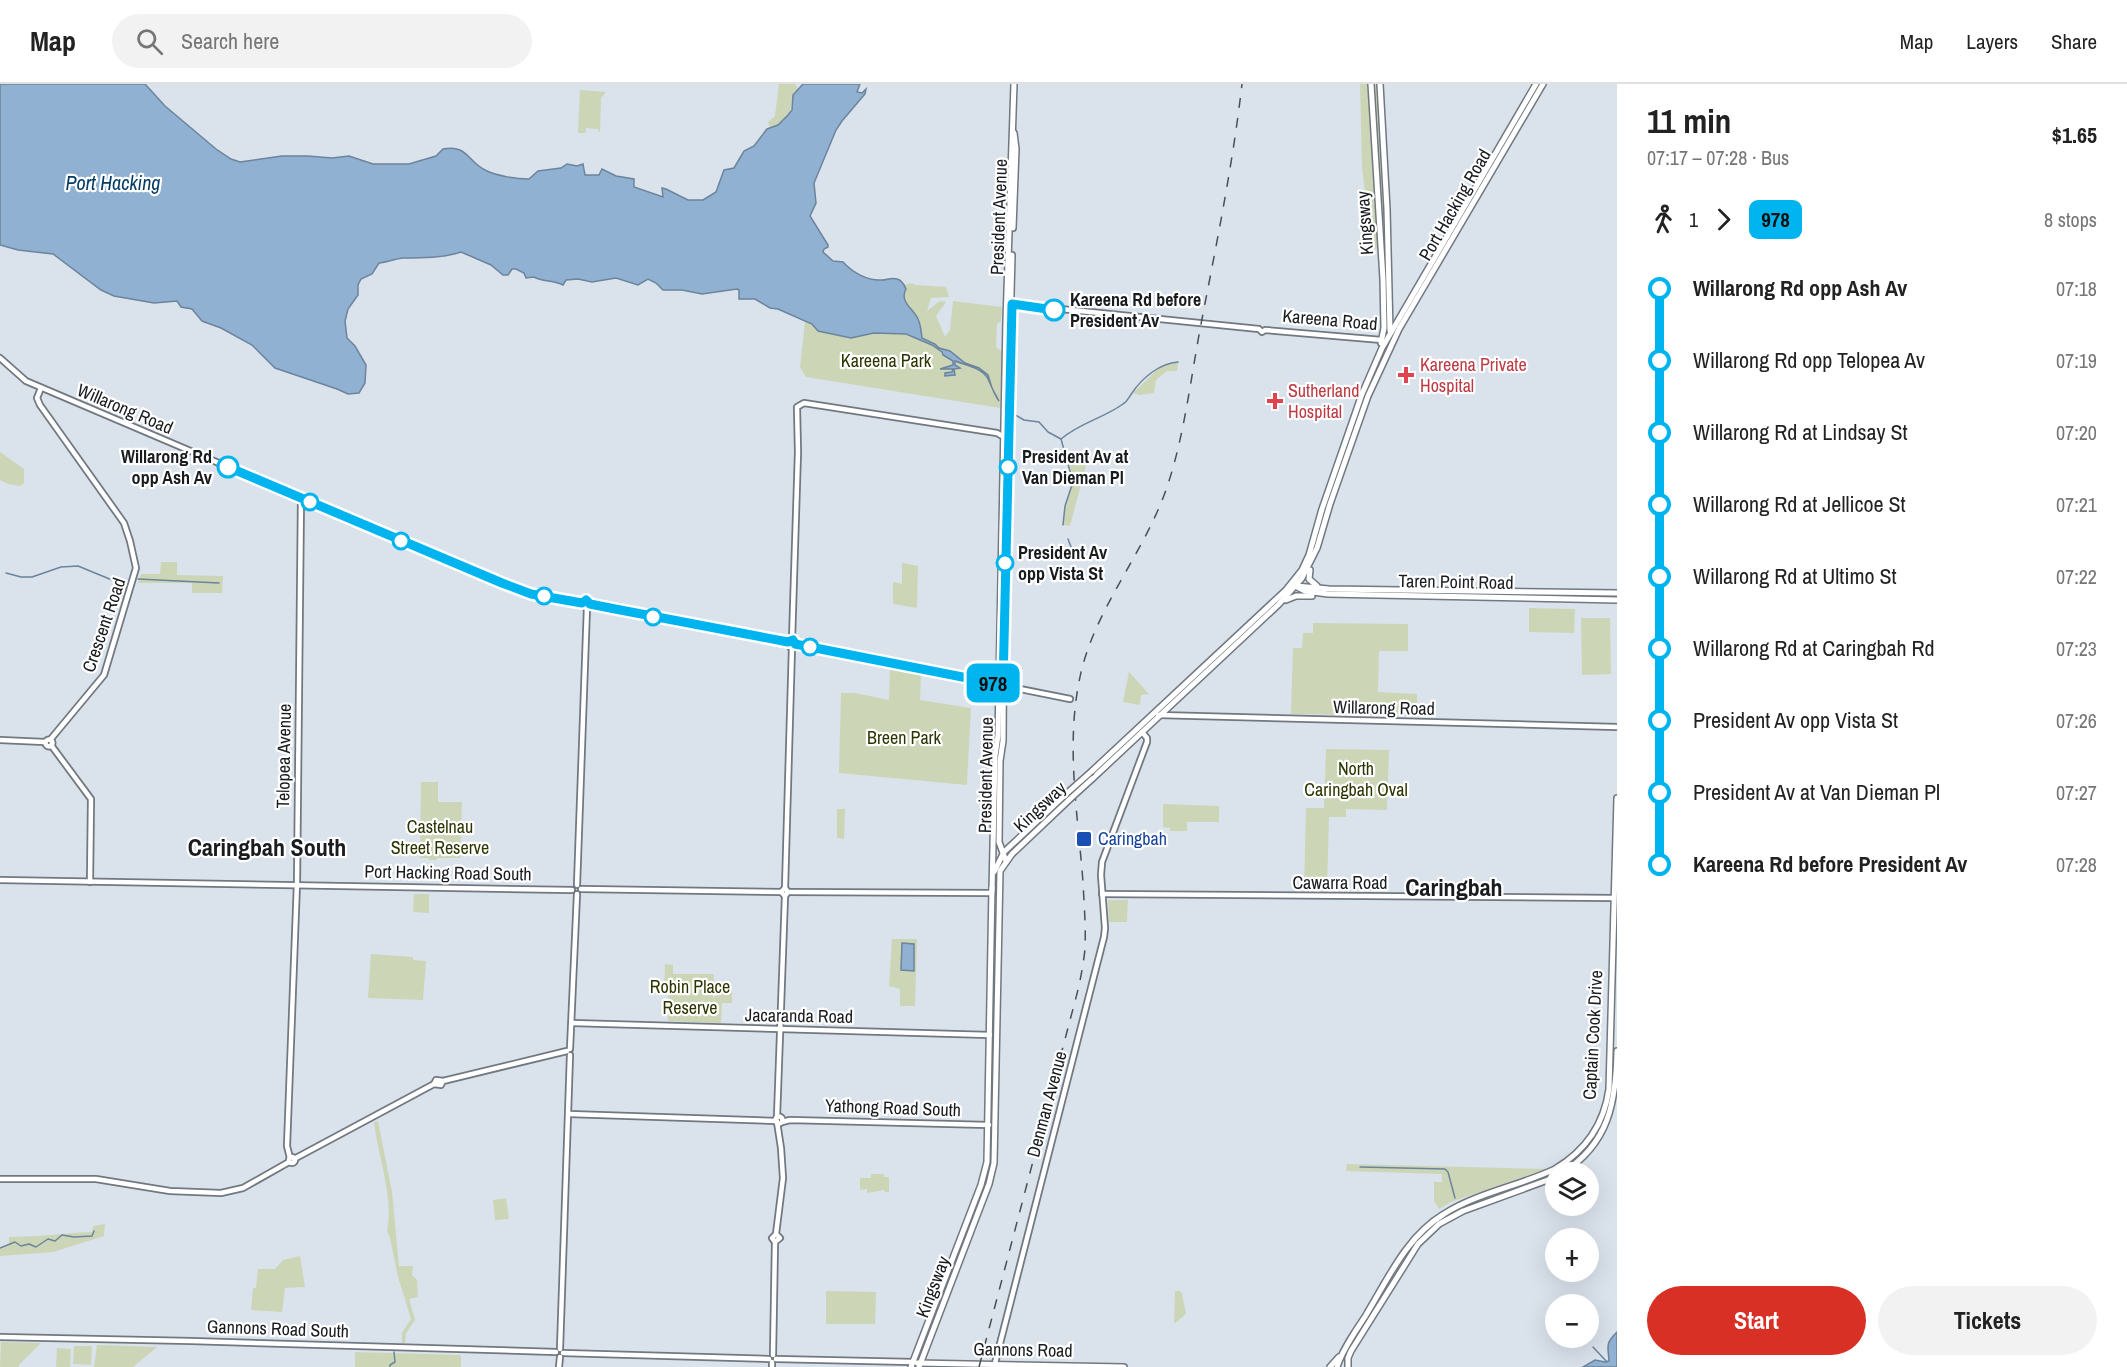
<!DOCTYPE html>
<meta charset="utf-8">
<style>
body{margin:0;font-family:"Archivo Narrow",sans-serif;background:#f2f2f2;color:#222;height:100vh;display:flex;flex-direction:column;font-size:22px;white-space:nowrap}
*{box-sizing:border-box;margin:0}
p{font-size:20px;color:#767676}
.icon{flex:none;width:33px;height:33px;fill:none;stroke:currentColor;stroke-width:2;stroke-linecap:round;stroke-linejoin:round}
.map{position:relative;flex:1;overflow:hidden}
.drawer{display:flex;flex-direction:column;background:#fff;width:510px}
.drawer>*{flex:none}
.badge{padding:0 12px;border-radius:9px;font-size:21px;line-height:39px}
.fabs{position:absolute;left:1545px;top:1078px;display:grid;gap:12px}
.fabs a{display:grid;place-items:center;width:54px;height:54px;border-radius:50%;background:#fff;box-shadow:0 6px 24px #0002;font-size:30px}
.map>.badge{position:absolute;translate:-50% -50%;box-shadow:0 0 0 3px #fff}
.legs{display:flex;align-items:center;gap:9px;height:66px;padding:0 30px;font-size:20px}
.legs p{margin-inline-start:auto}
.summary{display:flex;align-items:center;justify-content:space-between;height:102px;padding:0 30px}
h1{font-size:33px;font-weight:700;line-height:45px}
.cta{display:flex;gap:12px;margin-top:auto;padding:12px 30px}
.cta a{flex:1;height:69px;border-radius:36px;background:#d93025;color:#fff;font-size:24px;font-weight:700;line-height:69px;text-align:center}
.cta a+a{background:#f2f2f2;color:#222}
ul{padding:0 30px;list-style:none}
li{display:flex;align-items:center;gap:21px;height:72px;font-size:22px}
li i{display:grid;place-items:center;width:9px;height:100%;margin:0 8px;background:currentColor}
li i::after{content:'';width:15px;height:15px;margin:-8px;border:4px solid;border-radius:50%;background:#fff}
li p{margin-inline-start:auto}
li:first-child i{background:linear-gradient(#0000 50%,currentColor 0)}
li:last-child i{background:linear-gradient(currentColor 50%,#0000 0)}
header{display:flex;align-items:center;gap:36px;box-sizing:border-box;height:84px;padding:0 30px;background:#fff;border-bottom:2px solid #e0e0e0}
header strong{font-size:28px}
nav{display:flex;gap:33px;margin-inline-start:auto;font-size:21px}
.search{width:420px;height:54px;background:#f2f2f2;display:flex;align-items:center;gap:15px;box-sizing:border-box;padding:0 21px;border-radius:33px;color:#767676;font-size:22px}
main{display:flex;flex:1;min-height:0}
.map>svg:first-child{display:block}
.green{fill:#ccd6b6}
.water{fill:#90b1d2;stroke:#6c849c;stroke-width:1.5}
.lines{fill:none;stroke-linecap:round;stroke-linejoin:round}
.stream{stroke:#6c849c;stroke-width:1.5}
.minor-casing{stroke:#717880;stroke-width:8}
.major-casing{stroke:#717880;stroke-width:8}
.minor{stroke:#fff;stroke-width:4.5}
.major{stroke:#fff;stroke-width:5}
.rail{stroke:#4a4f53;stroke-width:1.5;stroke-dasharray:10 10;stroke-linecap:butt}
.major-bridge-casing{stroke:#717880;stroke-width:8;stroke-linecap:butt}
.major-bridge{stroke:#fff;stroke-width:5}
.line-1-casing{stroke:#fff;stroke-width:14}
.line-1{stroke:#00b5ef;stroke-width:9}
.stop-1-dot{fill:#fff;stroke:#00b5ef;stroke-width:3}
.health-dot{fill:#e0444e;stroke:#fff;stroke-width:2}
.transit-dot{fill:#1a4fb4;stroke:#fff;stroke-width:2}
.labels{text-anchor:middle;stroke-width:4.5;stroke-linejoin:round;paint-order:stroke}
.street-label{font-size:18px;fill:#191c1f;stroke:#fff}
.stop-label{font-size:18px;font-weight:bold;fill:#191c1f;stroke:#fff;text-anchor:start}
.park-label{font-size:18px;fill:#2b3501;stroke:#fff}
.health-label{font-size:18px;fill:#be3a42;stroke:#fff;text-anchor:start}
.transit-label{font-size:18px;fill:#164399;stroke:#fff;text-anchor:start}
.water-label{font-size:20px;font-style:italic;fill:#043b65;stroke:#fff}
.district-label{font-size:24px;font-weight:bold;fill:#191c1f;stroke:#fff}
</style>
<header>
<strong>Map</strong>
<div class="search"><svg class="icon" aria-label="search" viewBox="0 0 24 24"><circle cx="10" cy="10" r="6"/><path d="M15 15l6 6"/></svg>Search here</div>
<nav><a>Map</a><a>Layers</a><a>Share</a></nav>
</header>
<main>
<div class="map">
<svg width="1617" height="1283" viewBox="0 0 1617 1283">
<rect width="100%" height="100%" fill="#dae2ec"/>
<!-- green -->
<g class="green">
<path d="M779,0H795L798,5C786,17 799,36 770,44L768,38L775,32Z"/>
<polygon points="1360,0 1380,0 1385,138 1380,139 1379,163 1376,165 1371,161 1362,83"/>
<polygon points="580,6 606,8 601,14 600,49 598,45 586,44 585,49 578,49"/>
<polygon points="910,199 916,201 946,203 949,213 931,214 927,227 940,217 946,218 936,232 945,253 950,246 953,217 1002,223 1001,237 997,240 996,263 1002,268 1000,324 806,293 800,283 805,238 814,241 818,247 853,254 876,249 903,250 919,256 922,251 918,236 904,215 905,201"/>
<polygon points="1178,278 1177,287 1167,287 1156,296 1154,309 1140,311 1133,309 1161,282"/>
<polygon points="0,368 24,385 24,399 20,402 8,400 0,396"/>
<polygon points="1067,369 1088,374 1070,442 1063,441 1065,422 1073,398"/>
<polygon points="161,478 177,478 177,491 223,492 222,509 192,509 192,499 138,499 141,490 160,490"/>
<polygon points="902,479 918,482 917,524 893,520 893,498 902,500"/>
<polygon points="1529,524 1575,525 1574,549 1529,548"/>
<polygon points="1581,534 1610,534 1611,590 1582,591"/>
<polygon points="1313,539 1408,540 1408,567 1379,567 1378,608 1417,610 1417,632 1291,630 1293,564 1302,564 1303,549 1313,549"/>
<polygon points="890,584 921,589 920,616 971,624 967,701 839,689 841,609 855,609 889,616"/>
<polygon points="1129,588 1149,610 1141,611 1140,621 1123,618"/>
<polygon points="1326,665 1389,666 1387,726 1346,725 1346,733 1329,733 1327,807 1304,807 1306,724 1324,724"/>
<polygon points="421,698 438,698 438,718 462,718 460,774 437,774 437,776 429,776 429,774 420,774"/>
<polygon points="1163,720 1218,722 1219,723 1219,738 1187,738 1187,747 1170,747 1170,744 1163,743"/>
<polygon points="837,725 845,725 844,755 837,754"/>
<polygon points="414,810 429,810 429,829 413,828"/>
<polygon points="1108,816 1128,816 1127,838 1109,838"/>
<polygon points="892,855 917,855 915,922 900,922 900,905 889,902"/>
<polygon points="371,870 413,873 413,876 426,877 423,916 368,914"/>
<polygon points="665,880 673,881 673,890 714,890 713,914 729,903 732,906 732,919 722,919 721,939 668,937 668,910 664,909"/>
<path d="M378,1037L392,1108L399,1182H413L412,1191L417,1196L418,1213L409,1215L415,1236L406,1249L405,1259H402V1249L411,1235L398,1193L390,1154L387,1147C394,1112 378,1074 374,1038Z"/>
<polygon points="1347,1080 1546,1085 1451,1118 1439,1125 1434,1117 1434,1098 1442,1098 1442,1090 1346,1087"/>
<polygon points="871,1090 884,1090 884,1093 889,1093 889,1108 885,1108 884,1106 867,1109 867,1105 860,1106 860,1094 871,1094"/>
<polygon points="506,1114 509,1135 495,1136 493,1116"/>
<path d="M105,1140L104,1152L53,1168L0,1172V1163L9,1160V1153C38,1153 64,1149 92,1148L93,1142Z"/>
<polygon points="300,1172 305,1203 285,1204 282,1228 251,1226 253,1204 256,1204 258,1185 275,1185 283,1176"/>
<polygon points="826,1207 876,1208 875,1240 826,1240"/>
<polygon points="1175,1207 1180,1207 1182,1210 1186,1230 1174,1240"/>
<polygon points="1,1258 41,1259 19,1281 19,1283 0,1283"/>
<polygon points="97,1261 157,1263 133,1283 94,1283"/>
<polygon points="74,1262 92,1262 91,1281 73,1280"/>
<polygon points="57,1264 71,1265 70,1283 56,1283"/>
<polygon points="355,1268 461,1271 461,1283 355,1283"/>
</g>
<!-- water -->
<g class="water">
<path d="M0,0H145L165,22L216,65L231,75L240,78L282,72H308L332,74L349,72L373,80H409L436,72L443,65C468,60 468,79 487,87C498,92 516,95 529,95L538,87L561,84L567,80L577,82L583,80L585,91H599L602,85L616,92L634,95V103L663,113L662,104L666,105L688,116H703L716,108L724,86L734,84L744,67L754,62L767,45L778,41L788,31L792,26L793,11L803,0H860L857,8L862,9L866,5L865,10L842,37L836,46L814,99L816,119L810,132L828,161V163L824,165L823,168L833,177L843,178C852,188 867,197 882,196C887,196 891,193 897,195C902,196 904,200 906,205C899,218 913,224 918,235C921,241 921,248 922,254L935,260L939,264L950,267L965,279L979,284L988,291L992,304L999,317C994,310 992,303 988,295C983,284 965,281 955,277V281L960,284L954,285L955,291L945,292V289L952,288L953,285H940L953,281V277L943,271L942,268L932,261L906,250L874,249L851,254L818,247L812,240L778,225L770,224L755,215H739V206L737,205L702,210L682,206H663L656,199L648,195L638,201L616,194L592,198L578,195L566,196L563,201C553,196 543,198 534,193L526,194L524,189L516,185H512L508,191H503L491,181L461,168C444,174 421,174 403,174C395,175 387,178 379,179L372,190L361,195L358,201V211L348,225L345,237L347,254L355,262L366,281L365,299L359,309L348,310L337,305L275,284L252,261L221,244L202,237L192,225L181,223L177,217L154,219L114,212L101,206L53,170L18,166L0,161Z"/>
<polygon points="902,859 914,860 914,887 901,886"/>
<path d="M1617,1248V1283H1583L1595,1276L1605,1278L1609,1277C1608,1261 1605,1260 1617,1248Z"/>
</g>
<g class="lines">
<!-- stream -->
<g class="stream">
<polyline points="1012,329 1024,336 1039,338 1048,348 1061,355 1073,398 1065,422 1063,441"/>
<path d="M1061,355C1079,339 1104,334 1123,320C1128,317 1129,313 1132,309C1142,294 1160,279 1178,278"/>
<polyline points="1068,455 1073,468"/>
<polyline points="6,489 21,493 32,493 61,483 78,482 112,496 126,497"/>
<polyline points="138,495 219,499"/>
<polyline points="1360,1083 1445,1085 1448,1088 1455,1114"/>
<polyline points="0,1164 15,1158 21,1162 29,1160 36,1163 48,1155 55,1157 62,1151 74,1153 92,1152 94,1147"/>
<polyline points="1593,1263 1607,1278"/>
<polyline points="390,1283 390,1281 395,1278 394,1268"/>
</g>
<!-- minor casing -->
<g class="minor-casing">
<g id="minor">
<polyline points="1012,220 1259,245 1262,248 1265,246 1382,256"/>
<polyline points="0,274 26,297 515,505 531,510 582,519 587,516 590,520 586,524 582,519"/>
<polyline points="41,304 37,314 40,321 124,439 130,457 136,484 104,591 50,656"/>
<polyline points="590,520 788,558"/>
<polyline points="792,556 798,368 797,323 804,319 997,349 1004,353"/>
<polyline points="795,560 790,563 788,558 793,556 795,560 1070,615"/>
<polyline points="1158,631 1617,643"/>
<circle cx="49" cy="659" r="3.5"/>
<polyline points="0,656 45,658"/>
<polyline points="51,661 91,715 90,798"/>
<polyline points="0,796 572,806"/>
<polyline points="577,801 587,523"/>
<polyline points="785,804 792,563"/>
<polyline points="581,805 781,808 785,804 788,808 785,812 781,808"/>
<polyline points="788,808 992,809"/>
<polyline points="1102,810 1614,814"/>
<polyline points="572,939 990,951"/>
<polyline points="570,965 577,810"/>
<polyline points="443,997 441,1001 434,1000 436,996 443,997 567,967"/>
<polyline points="569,1030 777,1037"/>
<circle cx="779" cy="1036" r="3.5"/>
<polyline points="777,1033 785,812"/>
<polyline points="782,1038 790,1036 989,1041"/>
<circle cx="292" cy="1076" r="3"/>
<polyline points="290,1074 287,1062 297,799 301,414"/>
<polyline points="294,1075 434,1000"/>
<polyline points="0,1095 96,1095 170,1107 221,1109 243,1104 289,1078"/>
<polyline points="776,1150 780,1154 775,1158 772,1154 776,1150 783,1094 781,1064 777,1038"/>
<polyline points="0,1253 191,1257 556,1268"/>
<polyline points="560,1265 570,971"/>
<polyline points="563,1269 769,1275"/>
<polyline points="773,1271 775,1158"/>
<polyline points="776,1275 913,1278"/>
<polyline points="559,1283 560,1273"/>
<polyline points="772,1283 772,1278"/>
<polyline points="994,1283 1104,853 1105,844 1101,791 1102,778 1147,658 1147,654 1142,648"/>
</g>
</g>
<!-- major casing -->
<g class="major-casing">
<g id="major">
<polyline points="1371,0 1383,195 1384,244 1381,259"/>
<polyline points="1380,0 1387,125 1390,247"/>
<polyline points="1013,144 1016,65 1014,49"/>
<polyline points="1008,324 1012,171"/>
<polyline points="1005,483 1008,434 1008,357"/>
<polyline points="1310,486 1309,495 1317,502"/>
<polyline points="1293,501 1305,507 1328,510 1617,516"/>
<polyline points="1296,502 1329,505 1617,509"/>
<polyline points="1004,504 1003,657 1000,677 999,758 1006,777"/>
<polyline points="1286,516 1296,512 1312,512"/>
<polyline points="1092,687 1286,506 1302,486 1309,471 1322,425 1362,310 1382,264 1536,0"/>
<polyline points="1092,695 1278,521 1302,494 1317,464 1330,420 1368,312 1399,245 1543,0"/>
<polyline points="994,788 1004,768 1066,710"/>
<polyline points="992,807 995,672 998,651 1006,236 1014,0"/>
<path d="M1562,1089C1609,1060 1616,1018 1617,967"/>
<polyline points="917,1279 1124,1283"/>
<polyline points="911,1283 981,1101 987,1078 992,803"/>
<polyline points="919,1283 989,1100 994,1079 1000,787 1012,770 1070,715"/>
<polyline points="1330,1283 1339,1273"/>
<path d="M1337,1283C1343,1264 1356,1247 1366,1231C1388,1195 1406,1153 1444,1130C1477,1109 1519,1102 1555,1085C1585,1067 1604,1041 1609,1005L1617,714"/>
<polyline points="1348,1283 1348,1274 1351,1267 1418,1160 1439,1140 1463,1127 1556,1093"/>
</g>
</g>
<!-- minor -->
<use href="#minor" class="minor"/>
<!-- major -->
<use href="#major" class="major"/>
<!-- rail -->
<path class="rail" d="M979,1283L1074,921C1079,903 1083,884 1085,865C1086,843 1084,820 1083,798C1078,732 1066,664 1079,598C1092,527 1144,471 1167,403C1185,350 1191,291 1202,235C1217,157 1233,79 1242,0"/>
<!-- major-bridge casing -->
<g class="major-bridge-casing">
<g id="major-bridge">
<polyline points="1066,710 1092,687"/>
<polyline points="1070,715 1092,695"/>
</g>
</g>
<!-- major-bridge -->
<use href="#major-bridge" class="major-bridge"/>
</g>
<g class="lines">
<!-- line-1 casing -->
<g class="line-1-casing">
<polyline id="line-1" points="228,383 502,499 531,510 582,519 586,516 590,520 610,524 788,558 793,556 795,560 1003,601 1012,220 1054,226"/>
</g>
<!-- line-1 -->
<use href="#line-1" class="line-1"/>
</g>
<!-- markers -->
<g class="stop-1-dot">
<circle cx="1054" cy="226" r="10"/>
<circle cx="228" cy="383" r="10"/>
<circle cx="1008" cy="383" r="8"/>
<circle cx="310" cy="418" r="8"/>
<circle cx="401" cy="457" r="8"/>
<circle cx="1005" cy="479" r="8"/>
<circle cx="544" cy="512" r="8"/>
<circle cx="653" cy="533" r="8"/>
<circle cx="810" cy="563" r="8"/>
</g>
<g class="health-dot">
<path d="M1403 282h6v6h6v6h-6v6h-6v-6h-6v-6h6z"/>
<path d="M1272 308h6v6h6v6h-6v6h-6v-6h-6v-6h6z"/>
</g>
<rect class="transit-dot" x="1076" y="747" width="16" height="16" rx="3"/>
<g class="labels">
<!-- street labels -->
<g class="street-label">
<text transform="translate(1455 121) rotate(-60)" y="6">Port Hacking Road</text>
<text transform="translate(999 133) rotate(-88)" y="6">President Avenue</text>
<text transform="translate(1365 139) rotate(-94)" y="6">Kingsway</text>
<text transform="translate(1330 236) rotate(5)" y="6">Kareena Road</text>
<text transform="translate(125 325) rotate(23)" y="6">Willarong Road</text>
<text transform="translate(1456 498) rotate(1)" y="6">Taren Point Road</text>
<text transform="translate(104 541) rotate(-71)" y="6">Crescent Road</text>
<text transform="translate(1384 624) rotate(1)" y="6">Willarong Road</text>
<text transform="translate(284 672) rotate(-89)" y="6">Telopea Avenue</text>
<text transform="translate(986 691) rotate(-89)" y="6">President Avenue</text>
<text transform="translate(1040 723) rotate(-43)" y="6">Kingsway</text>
<text transform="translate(448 789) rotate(1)" y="6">Port Hacking Road South</text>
<text x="1340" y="805">Cawarra Road</text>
<text transform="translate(799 932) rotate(1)" y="6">Jacaranda Road</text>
<text transform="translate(1593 951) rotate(-87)" y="6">Captain Cook Drive</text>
<text transform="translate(1047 1020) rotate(-75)" y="6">Denman Avenue</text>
<text transform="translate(893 1024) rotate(2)" y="6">Yathong Road South</text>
<text transform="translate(933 1203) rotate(-69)" y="6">Kingsway</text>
<text transform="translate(278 1245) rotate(2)" y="6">Gannons Road South</text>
<text transform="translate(1023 1266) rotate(1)" y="6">Gannons Road</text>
</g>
<!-- stop labels -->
<g class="stop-label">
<text x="1070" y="222">Kareena Rd before<tspan x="1070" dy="21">President Av</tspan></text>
<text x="212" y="379" text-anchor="end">Willarong Rd<tspan x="212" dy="21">opp Ash Av</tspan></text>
<text x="1022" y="379">President Av at<tspan x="1022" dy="21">Van Dieman Pl</tspan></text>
<text x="1018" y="475">President Av<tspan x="1018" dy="21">opp Vista St</tspan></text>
</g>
<!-- park labels -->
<g class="park-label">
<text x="886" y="283">Kareena Park</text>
<text x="904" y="660">Breen Park</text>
<text x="1356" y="691">North<tspan x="1356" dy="21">Caringbah Oval</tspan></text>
<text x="440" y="749">Castelnau<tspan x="440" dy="21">Street Reserve</tspan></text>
<text x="690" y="909">Robin Place<tspan x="690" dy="21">Reserve</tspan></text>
</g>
<!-- health labels -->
<g class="health-label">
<text x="1420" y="287">Kareena Private<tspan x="1420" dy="21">Hospital</tspan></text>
<text x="1288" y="313">Sutherland<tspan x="1288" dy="21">Hospital</tspan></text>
</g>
<!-- transit labels -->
<g class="transit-label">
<text x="1098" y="761">Caringbah</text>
</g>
<!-- water labels -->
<g class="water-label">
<text x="113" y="106">Port Hacking</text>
</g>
<!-- district labels -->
<g class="district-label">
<text x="267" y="772">Caringbah South</text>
<text x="1454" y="812">Caringbah</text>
</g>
</g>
</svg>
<div class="fabs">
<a><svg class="icon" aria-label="layers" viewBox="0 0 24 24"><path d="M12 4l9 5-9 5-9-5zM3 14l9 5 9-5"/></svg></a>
<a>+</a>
<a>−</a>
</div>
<b class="badge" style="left:993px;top:599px;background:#00b5ef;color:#111">978</b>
</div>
<section class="drawer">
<div class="summary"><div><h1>11 min</h1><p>07:17 – 07:28 · Bus</p></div><b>$1.65</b></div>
<div class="legs"><svg class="icon" aria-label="walk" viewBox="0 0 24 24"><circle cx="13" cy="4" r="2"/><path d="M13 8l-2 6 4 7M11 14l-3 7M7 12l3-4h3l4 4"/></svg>1<svg class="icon" aria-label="forward" viewBox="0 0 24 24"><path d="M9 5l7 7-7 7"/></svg><b class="badge" style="background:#00b5ef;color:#111">978</b><p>8 stops</p></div>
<ul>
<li><i style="color:#00b5ef"></i><b>Willarong Rd opp Ash Av</b><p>07:18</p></li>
<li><i style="color:#00b5ef"></i><span>Willarong Rd opp Telopea Av</span><p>07:19</p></li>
<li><i style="color:#00b5ef"></i><span>Willarong Rd at Lindsay St</span><p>07:20</p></li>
<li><i style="color:#00b5ef"></i><span>Willarong Rd at Jellicoe St</span><p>07:21</p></li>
<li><i style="color:#00b5ef"></i><span>Willarong Rd at Ultimo St</span><p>07:22</p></li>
<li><i style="color:#00b5ef"></i><span>Willarong Rd at Caringbah Rd</span><p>07:23</p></li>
<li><i style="color:#00b5ef"></i><span>President Av opp Vista St</span><p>07:26</p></li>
<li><i style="color:#00b5ef"></i><span>President Av at Van Dieman Pl</span><p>07:27</p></li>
<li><i style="color:#00b5ef"></i><b>Kareena Rd before President Av</b><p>07:28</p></li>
</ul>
<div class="cta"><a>Start</a><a>Tickets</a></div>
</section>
</main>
